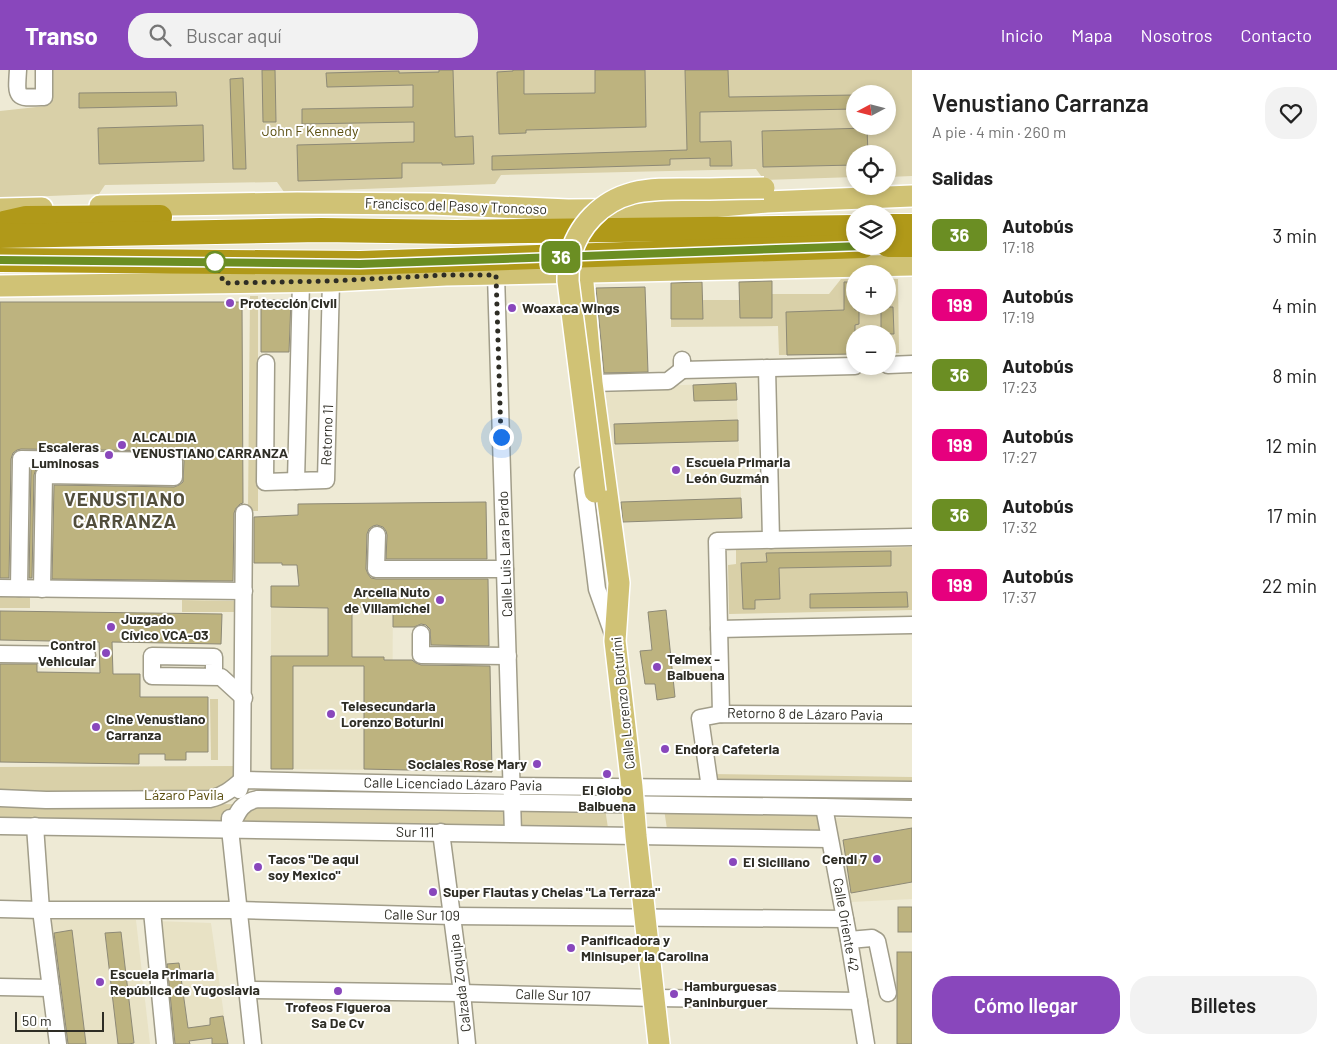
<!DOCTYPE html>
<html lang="es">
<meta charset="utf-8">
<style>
body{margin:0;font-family:Barlow,sans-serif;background:#f2f2f2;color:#222;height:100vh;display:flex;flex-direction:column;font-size:19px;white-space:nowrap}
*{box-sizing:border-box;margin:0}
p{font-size:16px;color:#767676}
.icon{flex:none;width:28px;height:28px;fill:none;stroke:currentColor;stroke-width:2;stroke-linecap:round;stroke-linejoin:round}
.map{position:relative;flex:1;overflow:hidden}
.drawer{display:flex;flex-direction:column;background:#fff;width:425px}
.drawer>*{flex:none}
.badge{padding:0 10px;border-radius:8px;font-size:18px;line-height:32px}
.needle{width:32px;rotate:263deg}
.fabs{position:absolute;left:846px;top:15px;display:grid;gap:10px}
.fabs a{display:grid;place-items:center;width:50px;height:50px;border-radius:50%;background:#fff;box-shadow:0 2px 8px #0003;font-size:25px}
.scale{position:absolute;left:15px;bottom:12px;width:89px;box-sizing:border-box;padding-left:5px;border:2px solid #2e2d25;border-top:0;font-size:14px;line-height:18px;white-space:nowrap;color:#2e2d25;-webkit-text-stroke:4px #fff;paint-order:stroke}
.you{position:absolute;width:25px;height:25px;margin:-12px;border:4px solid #fff;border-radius:50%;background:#1a73e8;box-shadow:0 0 0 8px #1a73e833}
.map>.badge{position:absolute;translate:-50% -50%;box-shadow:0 0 0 2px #fff}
h2{padding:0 20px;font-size:19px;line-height:45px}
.round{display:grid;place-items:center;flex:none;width:52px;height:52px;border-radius:20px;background:#f2f2f2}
.summary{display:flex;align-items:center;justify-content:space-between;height:85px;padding:0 20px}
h1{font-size:24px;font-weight:600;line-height:38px}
.primary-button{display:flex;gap:10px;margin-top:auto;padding:10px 20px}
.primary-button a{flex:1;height:58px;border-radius:20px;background:#8947bc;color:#fff;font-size:20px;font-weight:600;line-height:58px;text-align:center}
.primary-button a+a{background:#f2f2f2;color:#222}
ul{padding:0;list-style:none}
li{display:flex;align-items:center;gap:15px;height:70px;padding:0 20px}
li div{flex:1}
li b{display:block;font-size:19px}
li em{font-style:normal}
li .badge{min-width:55px;font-weight:700;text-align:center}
header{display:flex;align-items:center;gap:30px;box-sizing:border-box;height:70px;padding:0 25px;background:#8947bc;color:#fff}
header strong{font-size:24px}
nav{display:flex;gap:28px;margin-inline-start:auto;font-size:18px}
.search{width:350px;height:45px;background:#f2f2f2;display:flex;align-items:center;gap:12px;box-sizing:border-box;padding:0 18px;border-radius:20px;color:#767676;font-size:19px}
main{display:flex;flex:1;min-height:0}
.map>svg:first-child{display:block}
.built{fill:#e8e2c5}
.green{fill:#d9d0a8;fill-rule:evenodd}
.building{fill:#bdb37f;stroke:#8d8976}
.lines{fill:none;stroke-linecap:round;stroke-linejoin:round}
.minor-casing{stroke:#a19d89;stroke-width:19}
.major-casing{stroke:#fff;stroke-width:24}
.highway-casing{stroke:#fff;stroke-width:26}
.minor{stroke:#fff;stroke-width:16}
.major{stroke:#d0c275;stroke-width:21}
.highway{stroke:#b09919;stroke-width:24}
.major-bridge-casing{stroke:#fff;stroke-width:24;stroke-linecap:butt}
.major-bridge{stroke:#d0c275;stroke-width:21}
.line-casing{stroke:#fff;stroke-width:11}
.line{stroke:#6b8e23;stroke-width:8}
.walk{stroke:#2e2d25;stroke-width:5;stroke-dasharray:0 9}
.stop-dot{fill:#fff;stroke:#6b8e23;stroke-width:2.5}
.poi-dot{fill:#8947bc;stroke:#fff;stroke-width:2}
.labels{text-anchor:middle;stroke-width:4;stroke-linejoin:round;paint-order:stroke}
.park-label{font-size:14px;fill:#594d0e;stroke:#fff}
.street-label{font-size:14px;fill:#2e2d25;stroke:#fff}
.poi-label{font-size:14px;font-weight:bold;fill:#2e2d25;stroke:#fff;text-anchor:start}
.district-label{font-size:19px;font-weight:bold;letter-spacing:1px;fill:#524e3c;stroke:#fff}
</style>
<header>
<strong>Transo</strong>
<div class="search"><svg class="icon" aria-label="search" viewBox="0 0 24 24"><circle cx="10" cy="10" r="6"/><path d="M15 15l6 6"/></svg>Buscar aquí</div>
<nav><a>Inicio</a><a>Mapa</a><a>Nosotros</a><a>Contacto</a></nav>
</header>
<main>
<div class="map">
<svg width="912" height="974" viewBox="0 0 912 974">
<rect width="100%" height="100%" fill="#eeead5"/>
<!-- built -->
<g class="built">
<polygon points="736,313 742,448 620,452 617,432 605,318"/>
<polygon points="271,516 393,517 392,700 271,699"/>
<polygon points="835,748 912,748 912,829 851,832"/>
<polygon points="50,850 136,850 150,974 65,974"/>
<polygon points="156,851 211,853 228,974 171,974"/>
</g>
<!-- green -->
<g class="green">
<path d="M47,0H912V106L888,107V84H855V107L764,110L756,99L501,105L495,114L284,122L277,112L105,115L99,124L0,128V41L46,36ZM855,24H888V56H855Z"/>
<polygon points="841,209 855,209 855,236 888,236 888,209 898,209 899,283 888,283 888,264 855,264 855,284 779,285 778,256 671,257 671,226 703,225 703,230 739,230 762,224 829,224"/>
<polygon points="250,226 258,226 258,441 248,441"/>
<polygon points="912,477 912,540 729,544 728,495 736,494 736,480"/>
<rect x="0" y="527" width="30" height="11"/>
<polygon points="182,530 236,531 236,542 182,542"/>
<polygon points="210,629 218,629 218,690 211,690"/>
<polygon points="238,696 238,701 211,734 605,738 608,758 527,757 520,755 487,756 0,750 0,697"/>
<polygon points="711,704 912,707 912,718 712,712"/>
<polygon points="269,718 490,719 490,726 269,724"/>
<polygon points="661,724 912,727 912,731 662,728"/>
<polygon points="664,739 819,743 823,762 667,759"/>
</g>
<!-- building -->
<g class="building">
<polygon points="262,0 275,0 276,52 263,52"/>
<polygon points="439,0 453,0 455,67 473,66 474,94 442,95 442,93 402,93 402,108 298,111 297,75 414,72 414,52 302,54 302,39 413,37 413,15 327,17 326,3 399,1 399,3 439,2"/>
<polygon points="513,0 524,0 524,24 595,23 595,0 645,0 646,57 526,60 526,63 499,64 497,2 513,1"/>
<polygon points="685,0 728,0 729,27 855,25 855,39 700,42 700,72 731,71 732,96 710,96 710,88 670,89 670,95 492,100 492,86 687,80"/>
<polygon points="243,8 246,99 233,99 230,9"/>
<polygon points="176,22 177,36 79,38 79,23"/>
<polygon points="203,55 204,91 99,94 98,58"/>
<polygon points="867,58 868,84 855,84 855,95 763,97 762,61"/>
<polygon points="772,211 772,248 740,248 739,212"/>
<polygon points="702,212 703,249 671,249 671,213"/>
<polygon points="844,212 855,212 855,240 859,240 859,254 855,255 855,284 787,285 786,242 844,240"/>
<polygon points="645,217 648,302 604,303 596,218"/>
<polygon points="261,230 291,230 289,282 261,282"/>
<polygon points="0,232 242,232 243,433 240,434 236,438 234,443 233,511 52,509 54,415 174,417 179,415 183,412 184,391 182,386 179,383 174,381 21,379 17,380 13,383 11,389 9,508 0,508"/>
<polygon points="881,237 893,237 894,264 881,264"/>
<polygon points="736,313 737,330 694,331 693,315"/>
<polygon points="738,350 738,371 615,374 614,354"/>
<polygon points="31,399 36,399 34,405 32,508 29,508"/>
<polygon points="741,428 742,448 623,452 621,432"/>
<polygon points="486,432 487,489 386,489 387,465 386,461 383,457 377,455 373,456 369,459 367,464 366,499 368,504 371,508 376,509 488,509 489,576 431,575 430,559 426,555 421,554 414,557 393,557 393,538 352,538 352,587 384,587 384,590 412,590 416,593 421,595 490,596 492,702 364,699 364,596 293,596 293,699 271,699 271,586 328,586 328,538 271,537 271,516 299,516 297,495 282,495 282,493 254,493 254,447 298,445 298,434"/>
<polygon points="891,481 891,496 779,498 780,529 755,530 755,539 743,539 741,493 767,492 766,483"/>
<polygon points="907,522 908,537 810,538 810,524"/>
<polygon points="666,540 675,627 657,630 655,614 645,614 640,581 652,580 648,542"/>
<polygon points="0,541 222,544 221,574 112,572 113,604 140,604 140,627 208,627 208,682 186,682 186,690 165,690 165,684 139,684 139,694 0,692 0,594 37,594 37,602 100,603 99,572 0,570"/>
<polygon points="912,758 912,812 851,823 843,770"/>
<rect x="898" y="837" width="14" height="25"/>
<polygon points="72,860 86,974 68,974 54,863"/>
<polygon points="121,862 134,973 129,974 118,974 105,863"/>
<rect x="897" y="882" width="15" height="92"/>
<polygon points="179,893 188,958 210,955 210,948 223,946 228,974 212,974 212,968 189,971 190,974 175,974 167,894"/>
</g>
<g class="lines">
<!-- minor casing -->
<g class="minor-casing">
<g id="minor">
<path d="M18,0C16,29 16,28 44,27V0"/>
<polyline points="496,205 513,763"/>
<polyline points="301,212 296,411 326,410 331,211"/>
<polyline points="682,290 682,300 855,296"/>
<polyline points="266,293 265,412 296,411"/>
<polyline points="888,295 912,294"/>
<polyline points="767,298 771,470"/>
<polyline points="592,313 668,311 682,300"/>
<polyline points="583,405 597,519 613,564"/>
<polyline points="377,465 376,499 505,499"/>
<polyline points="0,518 244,521"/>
<polyline points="19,518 21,389 174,391 174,407 44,405 42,519"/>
<polyline points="719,559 912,555"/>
<polyline points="421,564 421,585 508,586"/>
<polyline points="0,584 87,585"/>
<polyline points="214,607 214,587 152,586 152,606 221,607 244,628"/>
<polyline points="721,644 717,471 912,467"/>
<polyline points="710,718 700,648 721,644 912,645"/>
<polyline points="239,720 242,710 244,443"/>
<path d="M0,728L46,730L210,729C223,726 232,719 242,710L511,716L912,720"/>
<polyline points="824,737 849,870 866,974"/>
<polyline points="230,748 230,759 253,974"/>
<polyline points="0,756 829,769"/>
<polyline points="35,756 41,840 58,974"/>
<path d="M230,759C237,744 240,732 258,729L824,737L912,739"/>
<polyline points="441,762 462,923 467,974"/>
<polyline points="0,839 41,840 238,840 452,846 845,849"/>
<polyline points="152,841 165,974"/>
<polyline points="849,870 872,868 877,871 888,923"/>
<polyline points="0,917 51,918"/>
<polyline points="248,920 462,923 655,928 859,931"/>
</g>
</g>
<!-- major casing -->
<g class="major-casing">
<g id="major">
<polyline points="100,136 297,133 433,134 568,140 689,139 767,132 912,126"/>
<polyline points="0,139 42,138"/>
<polyline points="582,202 592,313 619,513 615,571 632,717 636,766 659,974"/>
<polyline points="0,216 331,211 446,205 912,195"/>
</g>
</g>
<!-- highway casing -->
<g class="highway-casing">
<g id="highway">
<polyline points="0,156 4,153 26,148 160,147"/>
<polyline points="888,156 912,156"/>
<polyline points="0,166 321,160 456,162 855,157"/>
<polyline points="888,175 912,175"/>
<polyline points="0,190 360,193 863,176"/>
</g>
</g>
<!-- minor -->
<use href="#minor" class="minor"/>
<!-- major -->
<use href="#major" class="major"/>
<!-- highway -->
<use href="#highway" class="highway"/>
<!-- major-bridge casing -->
<g class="major-bridge-casing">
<path id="major-bridge" d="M595,422L568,211C568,203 568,195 570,188C577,156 602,131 633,123C653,118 675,119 695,119C718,119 741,118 764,118"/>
</g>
<!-- major-bridge -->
<use href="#major-bridge" class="major-bridge"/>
</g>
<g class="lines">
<!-- line casing -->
<g class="line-casing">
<polyline id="line" points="0,190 360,194 863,176"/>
</g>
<!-- line -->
<use href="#line" class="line"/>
<!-- walk -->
<polyline class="walk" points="215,192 224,213 331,211 446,205 496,205 501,367"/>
</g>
<!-- markers -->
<circle class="stop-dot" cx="215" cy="192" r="10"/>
<g class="poi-dot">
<circle cx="230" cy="233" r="5"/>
<circle cx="512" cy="238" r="5"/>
<circle cx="122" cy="375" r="5"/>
<circle cx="109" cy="385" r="5"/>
<circle cx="676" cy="400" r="5"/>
<circle cx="440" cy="530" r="5"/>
<circle cx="111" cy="557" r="5"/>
<circle cx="106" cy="583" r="5"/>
<circle cx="657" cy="597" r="5"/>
<circle cx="331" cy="644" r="5"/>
<circle cx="96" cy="657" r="5"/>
<circle cx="665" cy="679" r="5"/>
<circle cx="537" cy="694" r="5"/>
<circle cx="607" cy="704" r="5"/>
<circle cx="877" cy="789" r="5"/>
<circle cx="733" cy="792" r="5"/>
<circle cx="258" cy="797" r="5"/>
<circle cx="433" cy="822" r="5"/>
<circle cx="571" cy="878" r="5"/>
<circle cx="100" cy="912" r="5"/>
<circle cx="338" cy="921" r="5"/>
<circle cx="674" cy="924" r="5"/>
</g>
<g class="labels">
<!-- park labels -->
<g class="park-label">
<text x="310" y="66">John F Kennedy</text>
<text x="184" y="730">Lázaro Pavila</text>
</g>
<!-- street labels -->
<g class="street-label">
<text transform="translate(456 136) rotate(2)" y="5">Francisco del Paso y Troncoso</text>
<text transform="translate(327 365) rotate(-88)" y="5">Retorno 11</text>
<text transform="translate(505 484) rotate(-92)" y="5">Calle Luis Lara Pardo</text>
<text transform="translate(623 633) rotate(-96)" y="5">Calle Lorenzo Boturini</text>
<text transform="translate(805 644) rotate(1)" y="5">Retorno 8 de Lázaro Pavia</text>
<text transform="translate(453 714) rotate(1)" y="5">Calle Licenciado Lázaro Pavia</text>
<text transform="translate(415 762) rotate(1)" y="5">Sur 111</text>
<text transform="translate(422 845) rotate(1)" y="5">Calle Sur 109</text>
<text transform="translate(846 855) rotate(80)" y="5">Calle Oriente 42</text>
<text transform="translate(460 913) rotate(-97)" y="5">Calzada Zoquipa</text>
<text transform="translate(553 925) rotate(2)" y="5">Calle Sur 107</text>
</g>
<!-- poi labels -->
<g class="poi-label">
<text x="240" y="238">Protección Civil</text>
<text x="522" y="243">Woaxaca Wings</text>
<text x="132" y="372">ALCALDIA<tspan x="132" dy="16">VENUSTIANO CARRANZA</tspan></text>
<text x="99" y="382" text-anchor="end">Escaleras<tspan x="99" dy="16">Luminosas</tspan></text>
<text x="686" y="397">Escuela Primaria<tspan x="686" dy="16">León Guzmán</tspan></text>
<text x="430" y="527" text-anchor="end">Arcelia Nuto<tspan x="430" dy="16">de Villamichel</tspan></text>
<text x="121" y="554">Juzgado<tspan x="121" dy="16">Cívico VCA-03</tspan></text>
<text x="96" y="580" text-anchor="end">Control<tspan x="96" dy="16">Vehicular</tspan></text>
<text x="667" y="594">Telmex -<tspan x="667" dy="16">Balbuena</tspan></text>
<text x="341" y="641">Telesecundaria<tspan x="341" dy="16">Lorenzo Boturini</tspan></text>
<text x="106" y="654">Cine Venustiano<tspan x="106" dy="16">Carranza</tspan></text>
<text x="675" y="684">Endora Cafeteria</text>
<text x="527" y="699" text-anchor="end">Sociales Rose Mary</text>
<text x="607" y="725" text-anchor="middle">El Globo<tspan x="607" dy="16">Balbuena</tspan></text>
<text x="268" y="794">Tacos "De aqui<tspan x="268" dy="16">soy Mexico"</tspan></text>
<text x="867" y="794" text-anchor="end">Cendi 7</text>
<text x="743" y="797">El Siciliano</text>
<text x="443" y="827">Super Flautas y Chelas "La Terraza"</text>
<text x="581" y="875">Panificadora y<tspan x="581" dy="16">Minisuper la Carolina</tspan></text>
<text x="110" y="909">Escuela Primaria<tspan x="110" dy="16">República de Yugoslavia</tspan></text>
<text x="684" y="921">Hamburguesas<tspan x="684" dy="16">Paninburguer</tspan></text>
<text x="338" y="942" text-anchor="middle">Trofeos Figueroa<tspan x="338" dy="16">Sa De Cv</tspan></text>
</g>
<!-- district labels -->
<g class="district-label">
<text x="125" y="436">VENUSTIANO<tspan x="125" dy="22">CARRANZA</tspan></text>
</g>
</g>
</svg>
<div class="fabs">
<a><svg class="needle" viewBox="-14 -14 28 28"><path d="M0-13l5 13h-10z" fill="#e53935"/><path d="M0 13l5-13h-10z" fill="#767676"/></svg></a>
<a><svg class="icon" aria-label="locate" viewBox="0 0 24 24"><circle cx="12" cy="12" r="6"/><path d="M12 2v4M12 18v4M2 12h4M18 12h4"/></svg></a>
<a><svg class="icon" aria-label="layers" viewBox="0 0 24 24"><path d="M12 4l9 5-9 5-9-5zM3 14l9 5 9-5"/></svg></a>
<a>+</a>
<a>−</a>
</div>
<div class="scale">50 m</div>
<div class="you" style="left:501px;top:367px"></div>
<b class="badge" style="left:561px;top:187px;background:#6b8e23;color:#fff">36</b>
</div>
<section class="drawer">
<div class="summary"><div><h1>Venustiano Carranza</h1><p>A pie · 4 min · 260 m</p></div><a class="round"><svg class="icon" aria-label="heart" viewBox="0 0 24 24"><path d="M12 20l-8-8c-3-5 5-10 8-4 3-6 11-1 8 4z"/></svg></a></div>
<h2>Salidas</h2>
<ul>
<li><span class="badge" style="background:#6b8e23;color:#fff">36</span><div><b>Autobús</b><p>17:18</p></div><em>3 min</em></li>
<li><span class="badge" style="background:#e6007e;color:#fff">199</span><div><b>Autobús</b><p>17:19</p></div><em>4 min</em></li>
<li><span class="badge" style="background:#6b8e23;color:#fff">36</span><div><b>Autobús</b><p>17:23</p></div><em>8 min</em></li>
<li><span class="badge" style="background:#e6007e;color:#fff">199</span><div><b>Autobús</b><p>17:27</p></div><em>12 min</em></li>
<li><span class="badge" style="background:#6b8e23;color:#fff">36</span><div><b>Autobús</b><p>17:32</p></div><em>17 min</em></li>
<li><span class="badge" style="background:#e6007e;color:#fff">199</span><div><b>Autobús</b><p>17:37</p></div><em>22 min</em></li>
</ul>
<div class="primary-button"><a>Cómo llegar</a><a>Billetes</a></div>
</section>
</main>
